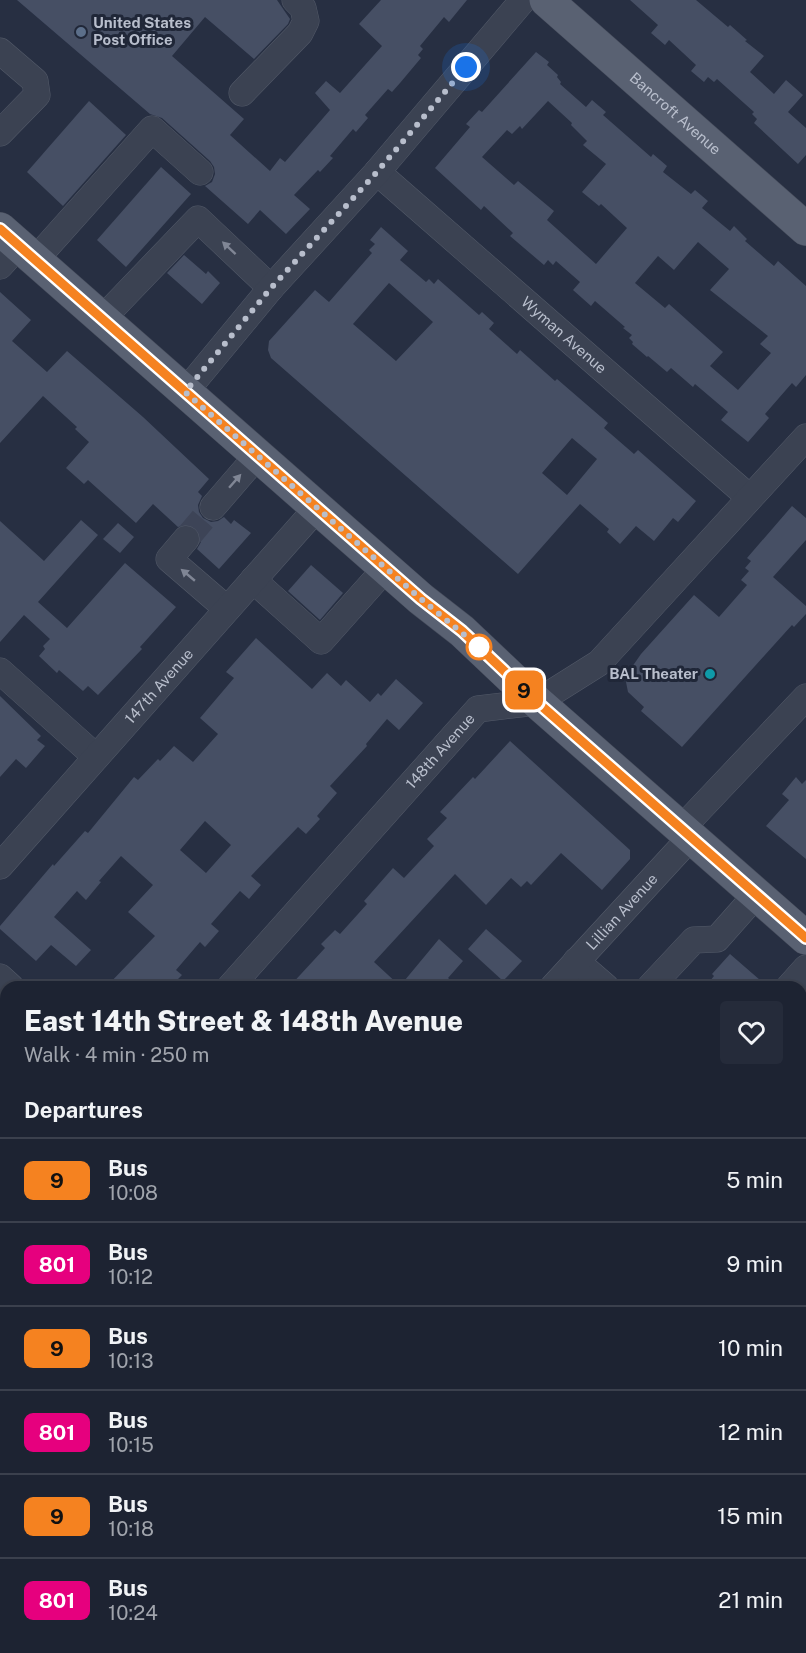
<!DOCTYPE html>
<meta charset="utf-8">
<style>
body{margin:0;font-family:"Public Sans",sans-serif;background:#252b3a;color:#f1f3f6;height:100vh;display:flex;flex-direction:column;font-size:22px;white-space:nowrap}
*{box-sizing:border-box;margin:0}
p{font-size:20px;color:#a0a4ac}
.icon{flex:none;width:33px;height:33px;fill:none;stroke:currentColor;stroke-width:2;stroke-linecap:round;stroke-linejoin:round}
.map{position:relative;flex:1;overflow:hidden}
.panel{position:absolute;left:0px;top:981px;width:807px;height:672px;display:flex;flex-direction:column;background:#1d2332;border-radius:18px 18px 0 0;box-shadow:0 2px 4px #0004,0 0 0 2px #3b404d}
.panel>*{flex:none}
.badge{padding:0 12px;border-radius:9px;font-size:21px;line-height:39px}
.you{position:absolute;width:30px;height:30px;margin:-15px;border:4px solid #fff;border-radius:50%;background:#1a73e8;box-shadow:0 0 0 9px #1a73e833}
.map>.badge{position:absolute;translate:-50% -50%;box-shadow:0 0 0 3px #fff}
h2{padding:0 24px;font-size:22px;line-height:54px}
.round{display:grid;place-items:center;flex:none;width:63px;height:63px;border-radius:6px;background:#252b3a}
.head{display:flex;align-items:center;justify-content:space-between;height:102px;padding:0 24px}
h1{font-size:28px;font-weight:800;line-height:45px}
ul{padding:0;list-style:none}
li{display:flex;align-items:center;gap:18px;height:84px;padding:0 24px;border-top:2px solid #3b404d}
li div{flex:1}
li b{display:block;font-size:22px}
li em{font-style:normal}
li .badge{min-width:66px;font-weight:700;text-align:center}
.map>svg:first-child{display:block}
.building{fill:#464f64;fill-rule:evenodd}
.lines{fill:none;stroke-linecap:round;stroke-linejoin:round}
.minor-tunnel{stroke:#3d4457;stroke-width:26;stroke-dasharray:26 13;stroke-linecap:butt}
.minor-casing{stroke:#535a69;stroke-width:27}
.major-casing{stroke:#454b5b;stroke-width:34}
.minor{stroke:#3b4252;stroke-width:26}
.major{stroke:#596172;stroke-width:33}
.oneway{fill:#808695}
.line-casing{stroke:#fff;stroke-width:14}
.line{stroke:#f58220;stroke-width:9}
.walk{stroke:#b8becc;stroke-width:6;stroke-dasharray:0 10.8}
.service-dot{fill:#5c6f8a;stroke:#202738;stroke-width:2}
.stop-dot{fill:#fff;stroke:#f58220;stroke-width:3}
.culture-dot{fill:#0f9aa8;stroke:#202738;stroke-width:2}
.labels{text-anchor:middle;stroke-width:6;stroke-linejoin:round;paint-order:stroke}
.poi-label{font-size:15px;font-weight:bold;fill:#b8becc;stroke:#202738;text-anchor:start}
.street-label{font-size:15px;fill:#b8becc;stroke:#202738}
</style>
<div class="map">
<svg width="806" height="1653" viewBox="0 0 806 1653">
<rect width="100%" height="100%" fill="#272f42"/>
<!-- building -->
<g class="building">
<polygon points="17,0 277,0 290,19 288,24 254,59 205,17 172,56 244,119 230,135 270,171 280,158 285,162 330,110 315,93 326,81 340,93 382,46 359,24 381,0 467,0 449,22 444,17 420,46 423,49 418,55 421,58 400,83 392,92 388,89 365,115 368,118 356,132 353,129 330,156 333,158 320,172 318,170 294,195 310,209 286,234 260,210 248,224 205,186 212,182 215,174 214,167 210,161 162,118 150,114"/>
<polygon points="630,0 696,0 728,27 730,25 747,40 745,41 764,56 750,72 774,94 786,80 803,95 788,112 806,128 806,155 798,164 754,123 757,119 752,114 754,112 717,79 714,82 708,77 704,82 691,71 696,65 669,40 665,45 651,33 658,25"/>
<path d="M536,52L549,62L547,65L558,75L557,77L561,82L560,84L586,107L592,100L606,112L603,115L651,157L653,154L667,166L663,172L691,194L695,190L708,201L702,208L730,231L734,226L747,239L745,241L774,266L778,261L806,286V375L796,387L792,383L765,414L769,418L748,442L721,420L728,412L695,384L693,387L671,368L667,372L648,356L647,357L632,344L633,342L629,338L632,335L623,328L625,327L595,301L591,306L573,290L580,282L556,261L553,265L548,260L544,265L510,236L513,233L484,206L481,210L435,168L470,127L466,124L479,110L482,112ZM548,101L572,123L571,125L587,141L583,145L606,164L582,192L599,206L601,204L627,228L596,264L547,220L554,211L518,181L514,185L482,157L507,130L512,134L520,126L522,129ZM698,242L729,269L710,290L768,336L760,344L771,353L738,390L710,366L723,352L669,304L665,308L635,283L658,256L674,270Z"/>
<polygon points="89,101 126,135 63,206 27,172"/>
<polygon points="161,167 191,194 126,267 97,240"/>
<path d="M381,227L408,251L400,260L426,282L429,279L434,284L438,279L479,315L482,312L494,323L489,329L517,354L520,350L555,381L557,379L608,423L604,428L634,454L638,450L696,501L678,522L673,518L654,541L636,526L620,544L607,532L609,529L580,504L518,574L271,358L268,350L269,341L315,290L329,302L372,253L369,250L375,244L370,240ZM389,283L433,322L396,361L353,324ZM572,438L597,459L567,495L542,473Z"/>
<polygon points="184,255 206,274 208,271 220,283 202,304 167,273"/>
<polygon points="0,292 31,320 12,341 47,372 67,351 143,417 209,479 198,492 202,496 198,505 199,512 203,518 211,522 218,521 224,517 231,524 234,520 251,533 219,569 197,549 201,542 200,535 195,527 188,524 178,527 153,504 136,523 88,480 84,484 66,468 89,442 75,429 77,427 43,396 0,443"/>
<polygon points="792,506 806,518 806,540 773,577 806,606 806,614 794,627 792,625 682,747 641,711 644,707 628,692 625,677 641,654 694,595 719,617 747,585 741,580 749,571 745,568 751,561 747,558"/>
<polygon points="81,520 98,535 38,602 67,628 125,563 176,607 140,647 142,649 98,695 88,686 83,691 59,670 57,673 39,656 45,649 43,646 50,639 24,615 0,642 0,521 44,561"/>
<polygon points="118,523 134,537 120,553 103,539"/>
<polygon points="311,565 343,593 320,620 288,591"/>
<path d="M256,638L312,689L327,673L341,686L346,680L370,702L378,693L381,696L396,679L423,703L399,730L387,719L366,744L367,746L330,786L337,793L317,816L320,819L306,834L298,827L251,876L261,885L249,899L240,891L211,924L219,931L205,947L200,942L176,970L182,975L170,987H106L155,936L128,912L153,885L121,856L99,881L101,882L86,900L77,891L54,917L91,950L76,966L51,945L36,961L0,929V926L53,864L54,866L85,831L88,833L134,777L138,780L158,759L160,761L174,746L193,762L218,734L200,718L234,678L226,672ZM205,821L231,845L206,873L180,850Z"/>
<polygon points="0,696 41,736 37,740 45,746 26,768 16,759 0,777"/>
<polygon points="510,741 630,850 630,859 602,890 561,853 531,885 527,881 521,887 511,878 486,905 455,874 374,962 400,986 439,939 463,961 448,978 459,987 289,987 325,948 321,944 335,930 340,934 367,904 364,901 393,868 404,878 434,846 427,839 447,818 440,812 473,777 475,779"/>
<polygon points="796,777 802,784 806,780 806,859 766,826 789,800 782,794"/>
<polygon points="486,929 522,961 503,981 468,949"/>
<polygon points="730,954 768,987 705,987 714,976 712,974"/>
</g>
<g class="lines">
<!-- minor-tunnel -->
<polyline class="minor-tunnel" points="186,539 213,507"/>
<!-- minor casing -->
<g class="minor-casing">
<g id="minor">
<polyline points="0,51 35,81 37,95 0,133"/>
<polyline points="242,93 300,33 306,21 303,8 295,0"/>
<path id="s1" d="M377,172L749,497"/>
<polyline points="35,260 152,129 200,172"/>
<polyline points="0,266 19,245"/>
<polyline points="102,319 198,219 271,288"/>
<polyline points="185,392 271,288 377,172 523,0"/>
<polyline points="213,507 257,456"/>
<polyline points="186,539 169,559 227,609"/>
<polyline points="253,580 321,641 386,568"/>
<polyline points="0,671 95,756"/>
<polyline points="681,829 806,697"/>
<path id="s2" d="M0,866L317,508"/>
<polyline points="576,961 606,987"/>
<polyline points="0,977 11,987"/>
<path id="s3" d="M230,987L478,709L537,702L599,663L806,437"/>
<path id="s4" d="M553,987L691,837"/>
<polyline points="650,987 694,940 717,939 756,895"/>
<polyline points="789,987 806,968"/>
<polyline points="0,1244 6,1237"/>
<path d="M801,1355C804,1364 806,1375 801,1384"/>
<polyline points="801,1493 806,1498"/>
<polyline points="0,1602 6,1595"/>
<polyline points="261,1653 267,1647"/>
<polyline points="571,1653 576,1647"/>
</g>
</g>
<!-- major casing -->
<g class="major-casing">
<g id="major">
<path id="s5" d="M546,0L806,229"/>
<polyline points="0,229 421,599 462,631 537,702 806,938"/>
</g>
</g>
<!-- minor -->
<use href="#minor" class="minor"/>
<!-- major -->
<use href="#major" class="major"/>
</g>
<!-- one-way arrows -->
<defs><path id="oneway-solid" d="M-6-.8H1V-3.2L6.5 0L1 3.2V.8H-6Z" transform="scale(1.5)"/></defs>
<g class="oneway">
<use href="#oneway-solid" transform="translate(229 248) rotate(-137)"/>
<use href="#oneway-solid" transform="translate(235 481) rotate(-49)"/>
<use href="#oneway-solid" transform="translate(188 575) rotate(-140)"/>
</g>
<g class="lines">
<!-- line casing -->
<g class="line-casing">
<polyline id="line" points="0,229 421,599 462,631 537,702 806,938"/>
</g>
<!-- line -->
<use href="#line" class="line"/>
<!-- walk -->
<polyline class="walk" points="466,67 377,172 271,288 185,392 421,599 479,647"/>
</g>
<!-- markers -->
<circle class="service-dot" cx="81" cy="32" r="6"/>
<circle class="stop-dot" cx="479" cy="647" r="12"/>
<circle class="culture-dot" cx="710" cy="674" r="6"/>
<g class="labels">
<!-- poi labels -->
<g class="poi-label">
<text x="93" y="28">United States<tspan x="93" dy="17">Post Office</tspan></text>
<text x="698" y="679" text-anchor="end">BAL Theater</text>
</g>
<!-- street labels -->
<g class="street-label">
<text dy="5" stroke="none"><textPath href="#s5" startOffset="172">Bancroft Avenue</textPath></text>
<text dy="5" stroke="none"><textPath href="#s1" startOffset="248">Wyman Avenue</textPath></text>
<text dy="5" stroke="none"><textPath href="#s2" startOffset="240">147th Avenue</textPath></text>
<text dy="5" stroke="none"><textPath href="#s3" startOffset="316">148th Avenue</textPath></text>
<text dy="5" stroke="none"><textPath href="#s4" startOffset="102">Lillian Avenue</textPath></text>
</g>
</g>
</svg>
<div class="you" style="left:466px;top:67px"></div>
<b class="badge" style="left:524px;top:690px;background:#f58220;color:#111">9</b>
<section class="panel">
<div class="head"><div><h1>East 14th Street &amp; 148th Avenue</h1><p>Walk · 4 min · 250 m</p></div><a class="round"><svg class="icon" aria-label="heart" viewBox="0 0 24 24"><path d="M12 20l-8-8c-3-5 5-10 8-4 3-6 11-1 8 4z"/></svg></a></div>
<h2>Departures</h2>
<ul>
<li><span class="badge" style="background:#f58220;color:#111">9</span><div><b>Bus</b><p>10:08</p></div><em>5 min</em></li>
<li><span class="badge" style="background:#e6007e;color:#fff">801</span><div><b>Bus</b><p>10:12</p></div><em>9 min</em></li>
<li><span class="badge" style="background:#f58220;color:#111">9</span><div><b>Bus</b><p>10:13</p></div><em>10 min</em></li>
<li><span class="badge" style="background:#e6007e;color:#fff">801</span><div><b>Bus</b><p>10:15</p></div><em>12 min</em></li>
<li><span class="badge" style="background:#f58220;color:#111">9</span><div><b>Bus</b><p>10:18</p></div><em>15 min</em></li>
<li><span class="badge" style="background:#e6007e;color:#fff">801</span><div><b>Bus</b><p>10:24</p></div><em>21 min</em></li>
</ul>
</section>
</div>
